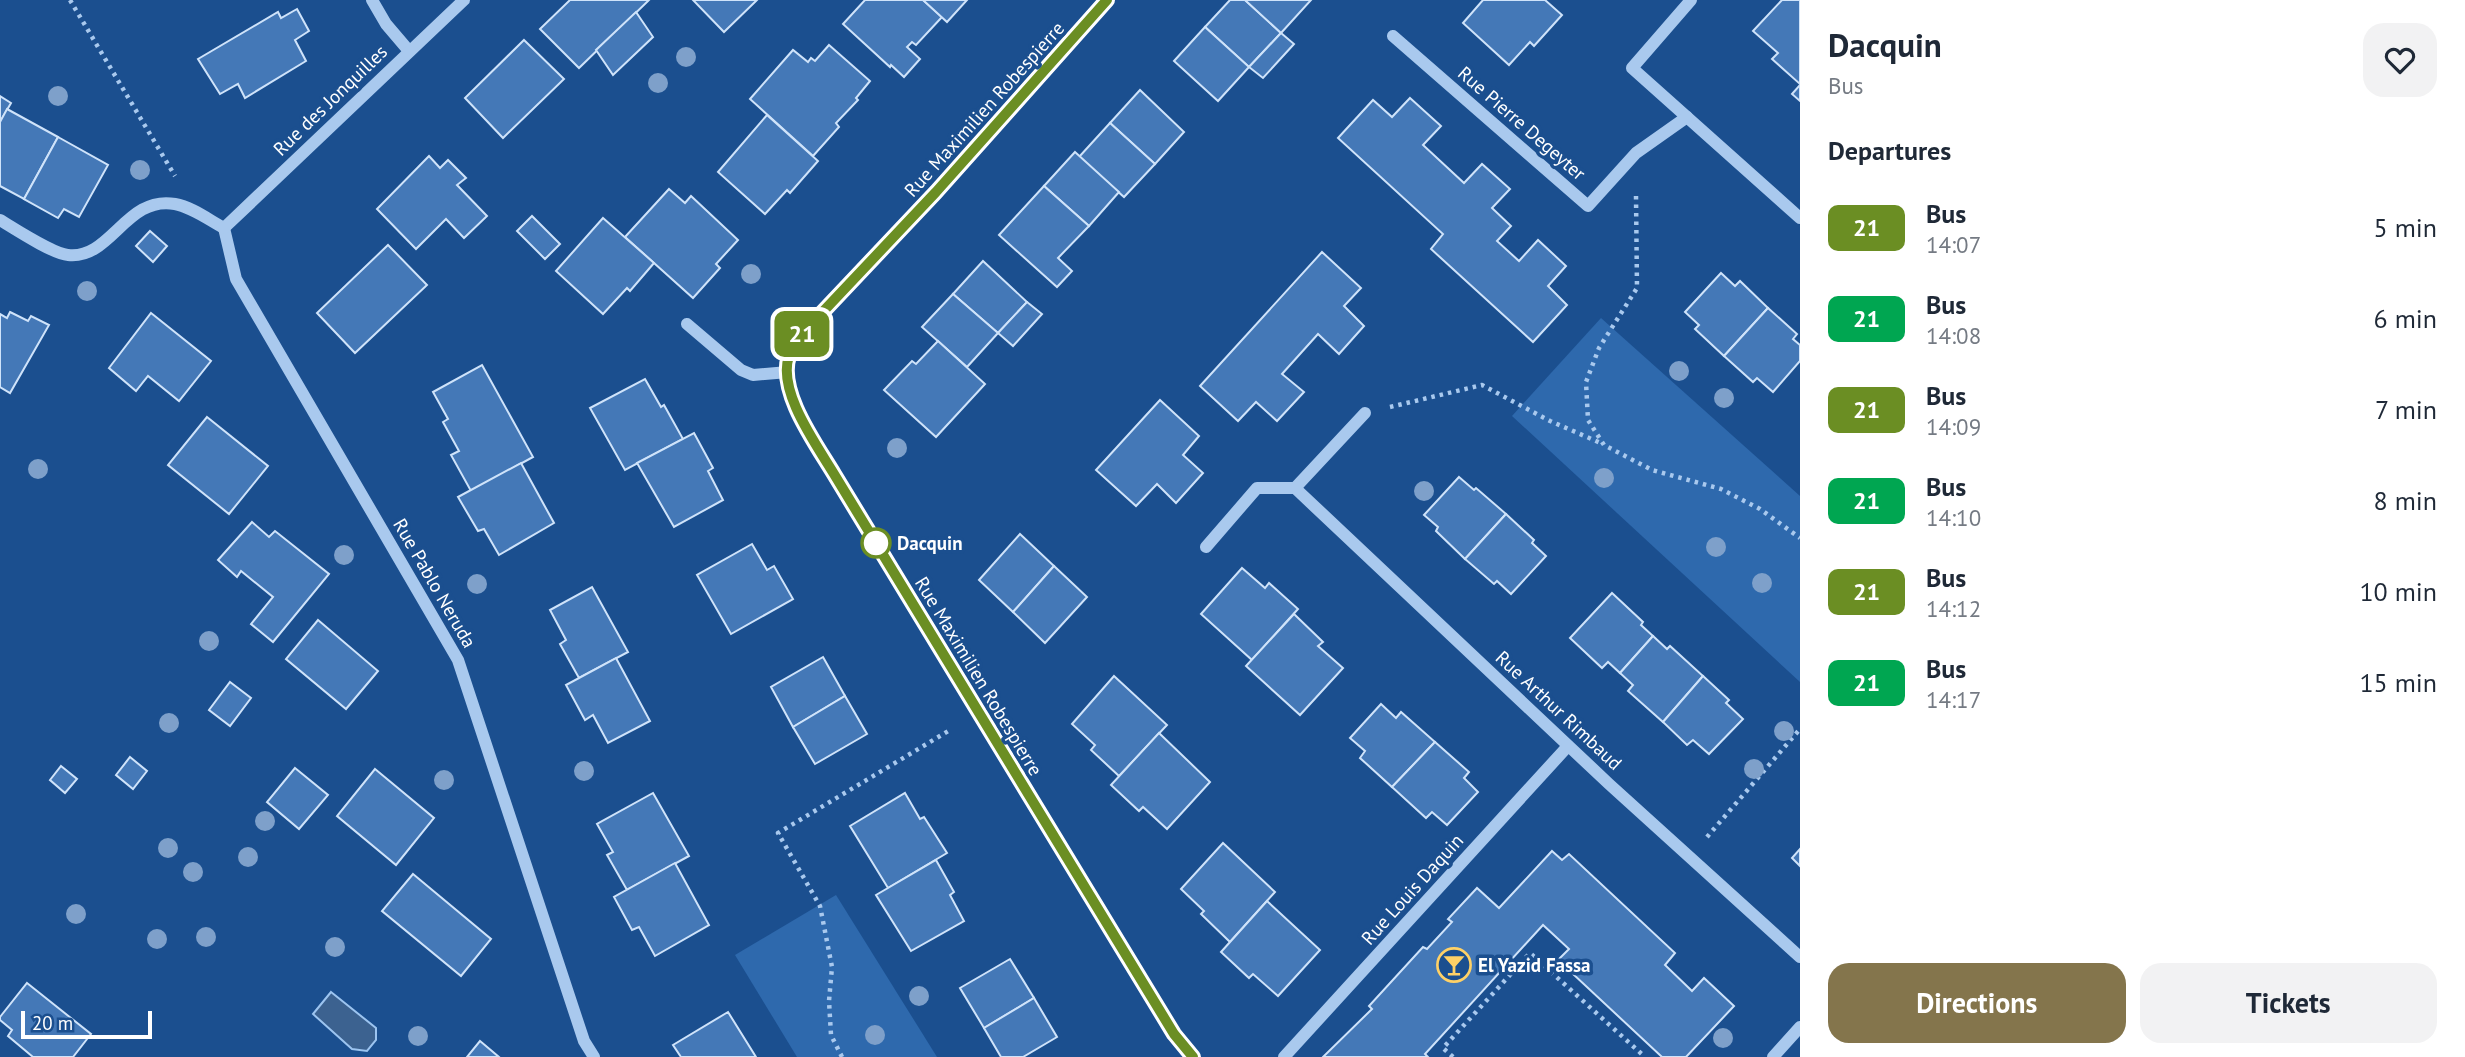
<!DOCTYPE html>
<style>
body{margin:0;font-family:"PT Sans",sans-serif;background:#f2f2f3;color:#1f2937;height:100vh;display:flex;flex-direction:column;font-size:26px;white-space:nowrap}
*{box-sizing:border-box;margin:0}
p{font-size:23px;color:#747a83}
.icon{flex:none;width:38px;height:38px;fill:none;stroke:currentColor;stroke-width:2;stroke-linecap:round;stroke-linejoin:round}
.map{position:relative;flex:1;overflow:hidden}
.side{display:flex;flex-direction:column;background:#fff;width:665px}
.side>*{flex:none}
.badge{padding:0 14px;border-radius:10px;font-size:24px;line-height:46px}
.scale{position:absolute;left:21px;bottom:18px;width:131px;box-sizing:border-box;padding-left:7px;border:4px solid #fff;border-top:0;font-size:19px;line-height:24px;white-space:nowrap;color:#fff;-webkit-text-stroke:5px #1b4f8f;paint-order:stroke}
.map>.badge{position:absolute;translate:-50% -50%;box-shadow:0 0 0 4px #fff}
h2{padding:0 28px;font-size:26px;line-height:63px}
.round{display:grid;place-items:center;flex:none;width:74px;height:74px;border-radius:21px;background:#f2f2f3}
.overview{display:flex;align-items:center;justify-content:space-between;height:119px;padding:0 28px}
h1{font-size:33px;font-weight:600;line-height:52px}
.primary-button{display:flex;gap:14px;margin-top:auto;padding:14px 28px}
.primary-button a{flex:1;height:80px;border-radius:21px;background:#84754c;color:#fff;font-size:28px;font-weight:600;line-height:80px;text-align:center}
.primary-button a+a{background:#f2f2f3;color:#1f2937}
ul{padding:0;list-style:none}
li{display:flex;align-items:center;gap:21px;height:91px;padding:0 28px}
li div{flex:1}
li b{display:block;font-size:26px}
li em{font-style:normal}
li .badge{min-width:77px;font-weight:700;text-align:center}
main{display:flex;flex:1;min-height:0}
.map>svg:first-child{display:block}
.green{fill:#2e69ad}
.water{fill:#3c6290;stroke:#9cc4f0;stroke-width:2}
.building{fill:#4478b7;stroke:#cfe3fa;stroke-width:2}
.lines{fill:none;stroke-linecap:round;stroke-linejoin:round}
.path{stroke:#a9c9ee;stroke-width:4.5;stroke-dasharray:3.5 5;stroke-linecap:butt}
.minor{stroke:#a9c9ee;stroke-width:12}
.tree{fill:#7ea0ca}
.line-casing{stroke:#fff;stroke-width:16}
.line{stroke:#6b8e23;stroke-width:10}
.stop-dot{fill:#fff;stroke:#6b8e23;stroke-width:3.5}
.labels{text-anchor:middle;stroke-width:7;stroke-linejoin:round;paint-order:stroke}
.street-label{font-size:19px;fill:#fff;stroke:#1b4f8f}
.stop-label{font-size:19px;font-weight:bold;fill:#fff;stroke:#1b4f8f;text-anchor:start}
.poi-label{font-size:19px;font-weight:bold;fill:#fff;stroke:#1b4f8f;text-anchor:start}
</style>
<main>
<div class="map">
<svg width="1800" height="1057" viewBox="0 0 1800 1057">
<rect width="100%" height="100%" fill="#1b4f8f"/>
<!-- green -->
<g class="green">
<polygon points="1601,318 1800,496 1800,682 1512,416"/>
<polygon points="836,895 937,1057 797,1057 735,955"/>
</g>
<!-- water -->
<polygon class="water" points="331,992 376,1028 376,1040 367,1051 352,1049 313,1014"/>
<!-- building -->
<g class="building">
<polygon points="570,0 649,0 579,68 540,29"/>
<polygon points="693,0 757,0 724,32"/>
<polygon points="865,0 923,0 942,17 916,45 912,42 907,47 920,59 904,77 891,65 890,67 843,24"/>
<polygon points="923,0 967,0 947,22"/>
<polygon points="1230,0 1245,0 1281,33 1249,67 1205,27"/>
<polygon points="1245,0 1311,0 1281,33"/>
<polygon points="1483,0 1545,0 1562,15 1534,46 1530,42 1509,65 1463,23"/>
<polygon points="1782,0 1800,0 1800,84 1772,59 1778,53 1753,31"/>
<polygon points="297,9 309,31 295,40 306,61 245,98 238,84 220,94 198,59 278,12 281,18"/>
<polygon points="636,12 653,37 613,75 596,50"/>
<polygon points="1205,27 1249,67 1218,101 1174,61"/>
<polygon points="1281,33 1294,44 1263,78 1249,67"/>
<polygon points="524,40 564,79 503,138 465,98"/>
<polygon points="829,45 870,81 856,98 858,100 836,123 839,127 813,156 750,99 793,50 808,62 811,58 815,61"/>
<polygon points="1800,85 1800,101 1792,94"/>
<polygon points="1140,90 1184,132 1155,164 1110,123"/>
<polygon points="0,96 11,103 0,122"/>
<polygon points="1410,98 1441,126 1423,145 1464,183 1482,164 1510,189 1492,208 1511,226 1497,241 1519,261 1538,240 1566,266 1548,286 1567,305 1533,342 1431,249 1443,234 1338,138 1373,100 1392,117"/>
<polygon points="7,109 58,137 24,199 0,186 0,122"/>
<polygon points="767,115 818,161 790,193 787,190 765,214 718,172"/>
<polygon points="1110,123 1155,164 1124,197 1079,157"/>
<polygon points="58,137 108,165 79,217 64,209 58,218 24,199"/>
<polygon points="1075,152 1119,192 1089,226 1044,186"/>
<polygon points="429,156 440,168 448,160 466,178 457,185 487,216 464,238 446,219 416,249 377,209"/>
<polygon points="1044,186 1089,226 1058,258 1072,271 1057,287 999,235"/>
<polygon points="669,189 685,203 691,196 738,240 716,264 720,268 693,298 625,237"/>
<polygon points="532,216 560,244 545,259 517,231"/>
<polygon points="603,218 654,263 630,291 627,288 603,314 556,271"/>
<polygon points="150,231 167,246 153,262 136,246"/>
<polygon points="388,245 427,285 355,353 317,313"/>
<polygon points="1322,252 1361,288 1344,306 1364,326 1339,354 1318,334 1282,374 1304,392 1277,421 1256,402 1238,421 1200,386"/>
<polygon points="983,261 1027,302 998,333 953,294"/>
<polygon points="1721,273 1735,286 1740,281 1768,308 1724,356 1695,329 1699,325 1685,312"/>
<polygon points="953,294 998,333 967,367 922,327"/>
<polygon points="1027,302 1042,314 1013,346 998,333"/>
<polygon points="1768,308 1797,334 1793,339 1800,345 1800,361 1773,392 1757,378 1753,382 1724,356"/>
<polygon points="10,312 28,321 31,316 49,325 10,393 0,387 0,314 7,318"/>
<polygon points="151,313 211,361 179,401 148,376 136,391 109,368"/>
<polygon points="938,341 985,384 936,437 884,390 912,361 916,364"/>
<polygon points="482,365 533,457 471,491 451,455 459,451 443,422 448,419 433,392"/>
<polygon points="645,379 661,407 664,405 683,439 625,470 590,408"/>
<polygon points="1160,400 1199,436 1183,455 1203,473 1176,503 1157,484 1136,506 1096,470"/>
<polygon points="207,417 268,466 229,514 168,465"/>
<polygon points="694,433 713,468 708,471 723,500 674,527 637,463"/>
<polygon points="521,463 554,523 499,555 484,529 478,531 458,497"/>
<polygon points="1459,477 1474,490 1476,488 1506,514 1465,559 1436,531 1438,527 1424,515"/>
<polygon points="1506,514 1534,540 1532,543 1546,556 1511,594 1497,581 1494,584 1465,559"/>
<polygon points="252,522 269,537 275,531 329,574 273,642 251,624 273,597 241,571 237,577 218,560"/>
<polygon points="1020,534 1054,566 1013,612 979,580"/>
<polygon points="752,544 767,570 774,566 793,599 731,634 697,575"/>
<polygon points="1054,566 1087,597 1045,643 1013,612"/>
<polygon points="1242,568 1265,588 1269,583 1298,609 1252,660 1201,614"/>
<polygon points="592,587 628,652 579,678 560,644 566,640 550,610"/>
<polygon points="1612,593 1643,622 1641,625 1653,636 1620,673 1608,662 1602,668 1570,638"/>
<polygon points="1294,614 1323,642 1318,646 1343,668 1300,715 1246,666"/>
<polygon points="318,620 378,671 346,709 286,659"/>
<polygon points="1653,636 1667,649 1670,646 1703,676 1663,722 1628,691 1633,685 1620,673"/>
<polygon points="823,657 845,696 793,727 771,687"/>
<polygon points="616,658 650,721 608,743 593,715 585,720 566,685"/>
<polygon points="1114,676 1167,725 1119,776 1091,750 1095,745 1072,724"/>
<polygon points="1703,676 1729,700 1726,703 1743,719 1709,754 1693,740 1687,745 1663,722"/>
<polygon points="230,682 251,698 230,726 209,710"/>
<polygon points="845,696 867,734 815,764 793,727"/>
<polygon points="1381,704 1396,718 1401,712 1435,742 1392,787 1360,758 1365,751 1350,738"/>
<polygon points="1159,733 1210,782 1167,829 1143,807 1139,811 1111,785"/>
<polygon points="1435,742 1469,772 1464,778 1478,792 1447,825 1432,812 1426,818 1392,787"/>
<polygon points="130,757 147,771 133,789 116,775"/>
<polygon points="61,766 77,779 65,793 50,780"/>
<polygon points="295,768 328,795 299,829 267,802"/>
<polygon points="375,769 434,818 396,865 337,816"/>
<polygon points="653,793 689,856 627,890 607,855 613,852 597,824"/>
<polygon points="905,793 920,819 924,817 947,853 888,888 850,826"/>
<polygon points="1223,843 1275,892 1230,942 1201,914 1204,911 1181,889"/>
<polygon points="1800,849 1800,866 1792,858"/>
<polygon points="1552,851 1562,860 1569,854 1675,953 1665,965 1692,991 1704,978 1734,1006 1686,1057 1662,1057 1558,960 1569,949 1543,925 1425,1054 1428,1057 1323,1057 1372,1009 1369,1006 1423,947 1427,949 1452,922 1448,919 1477,888 1499,908"/>
<polygon points="936,860 954,892 950,895 964,921 911,951 876,895"/>
<polygon points="675,863 709,925 655,956 639,927 632,930 614,897"/>
<polygon points="413,874 491,939 461,976 382,911"/>
<polygon points="1267,901 1320,950 1278,996 1253,974 1249,978 1221,952"/>
<polygon points="1010,959 1034,998 984,1028 960,988"/>
<polygon points="27,983 91,1034 73,1057 33,1057 8,1036 12,1030 0,1020 0,1017"/>
<polygon points="1034,998 1057,1037 1023,1057 1001,1057 984,1028"/>
<polygon points="728,1012 756,1057 681,1057 673,1045"/>
<polygon points="480,1041 499,1057 467,1057"/>
</g>
<g class="lines">
<!-- path -->
<g class="path">
<polyline points="70,0 175,176"/>
<polyline points="1636,196 1637,288 1599,348 1586,382 1588,420 1604,445 1652,470 1721,489 1760,509 1800,538"/>
<polyline points="1390,407 1482,385 1550,421 1603,444"/>
<polyline points="1707,837 1800,729"/>
<polyline points="842,1057 831,1035 829,1001 832,967 820,906 778,833 950,730"/>
<polyline points="1453,1057 1443,1048 1530,953 1645,1057"/>
</g>
<!-- minor -->
<g class="minor">
<polyline points="372,0 386,24 409,51"/>
<path d="M1107,0L935,192L800,336C796,342 792,349 789,356C777,391 817,445 834,474L1174,1034L1193,1057"/>
<polyline points="1691,0 1632,68 1800,218"/>
<polyline points="1393,36 1588,206 1636,153 1687,117"/>
<path d="M0,220C15,229 53,254 68,255C111,260 126,195 175,204C192,207 209,220 224,228"/>
<polyline points="224,228 236,279 458,660 584,1041 594,1057"/>
<polyline points="224,228 464,0"/>
<polyline points="687,324 741,370 753,375 788,372"/>
<polyline points="1295,488 1365,413"/>
<polyline points="1206,547 1257,488 1295,488 1609,784 1800,957"/>
<polyline points="1284,1057 1568,746"/>
<polyline points="1773,1057 1800,1027"/>
</g>
</g>
<!-- trees -->
<g class="tree">
<circle cx="686" cy="57" r="10"/>
<circle cx="658" cy="83" r="10"/>
<circle cx="58" cy="96" r="10"/>
<circle cx="140" cy="170" r="10"/>
<circle cx="751" cy="274" r="10"/>
<circle cx="87" cy="291" r="10"/>
<circle cx="1679" cy="371" r="10"/>
<circle cx="1724" cy="398" r="10"/>
<circle cx="897" cy="448" r="10"/>
<circle cx="38" cy="469" r="10"/>
<circle cx="1604" cy="478" r="10"/>
<circle cx="1424" cy="491" r="10"/>
<circle cx="1716" cy="547" r="10"/>
<circle cx="344" cy="555" r="10"/>
<circle cx="1762" cy="583" r="10"/>
<circle cx="477" cy="584" r="10"/>
<circle cx="209" cy="641" r="10"/>
<circle cx="169" cy="723" r="10"/>
<circle cx="1784" cy="731" r="10"/>
<circle cx="1754" cy="769" r="10"/>
<circle cx="584" cy="771" r="10"/>
<circle cx="444" cy="780" r="10"/>
<circle cx="265" cy="821" r="10"/>
<circle cx="168" cy="848" r="10"/>
<circle cx="248" cy="857" r="10"/>
<circle cx="193" cy="872" r="10"/>
<circle cx="76" cy="914" r="10"/>
<circle cx="206" cy="937" r="10"/>
<circle cx="157" cy="939" r="10"/>
<circle cx="335" cy="947" r="10"/>
<circle cx="919" cy="996" r="10"/>
<circle cx="875" cy="1035" r="10"/>
<circle cx="418" cy="1036" r="10"/>
<circle cx="1723" cy="1038" r="10"/>
</g>
<g class="lines">
<!-- line casing -->
<g class="line-casing">
<path id="line" d="M1107,0L936,192L800,336C796,342 792,349 789,356C777,391 816,444 834,474L1174,1034L1193,1057"/>
</g>
<!-- line -->
<use href="#line" class="line"/>
</g>
<!-- icons -->
<defs>
<g id="bar-ring" transform="scale(1.75)"><circle r="9.5" fill="#1b4f8f" stroke="#ffd166" stroke-width="1.5"/><path d="M-6-5H6L.8 .8V4.5H3.5V6h-7V4.5H-.8V.8Z" fill="#ffd166"/></g>
</defs>
<g fill-rule="evenodd">
<use href="#bar-ring" x="1454" y="965"/>
</g>
<!-- markers -->
<circle class="stop-dot" cx="876" cy="543" r="14"/>
<g class="labels">
<!-- street labels -->
<g class="street-label">
<text transform="translate(330 100) rotate(-44)" y="7">Rue des Jonquilles</text>
<text transform="translate(984 109) rotate(-48)" y="7">Rue Maximilien Robespierre</text>
<text transform="translate(1522 123) rotate(41)" y="7">Rue Pierre Degeyter</text>
<text transform="translate(435 583) rotate(60)" y="7">Rue Pablo Neruda</text>
<text transform="translate(979 676) rotate(59)" y="7">Rue Maximilien Robespierre</text>
<text transform="translate(1559 710) rotate(43)" y="7">Rue Arthur Rimbaud</text>
<text transform="translate(1412 889) rotate(-48)" y="7">Rue Louis Daquin</text>
</g>
<!-- stop labels -->
<g class="stop-label">
<text x="897" y="550">Dacquin</text>
</g>
<!-- poi labels -->
<g class="poi-label">
<text x="1478" y="972">El Yazid Fassa</text>
</g>
</g>
</svg>
<div class="scale">20 m</div>
<b class="badge" style="left:802px;top:334px;background:#6b8e23;color:#fff">21</b>
</div>
<section class="side">
<div class="overview"><div><h1>Dacquin</h1><p>Bus</p></div><a class="round"><svg class="icon" aria-label="heart" viewBox="0 0 24 24"><path d="M12 20l-8-8c-3-5 5-10 8-4 3-6 11-1 8 4z"/></svg></a></div>
<h2>Departures</h2>
<ul>
<li><span class="badge" style="background:#6b8e23;color:#fff">21</span><div><b>Bus</b><p>14:07</p></div><em>5 min</em></li>
<li><span class="badge" style="background:#00a651;color:#fff">21</span><div><b>Bus</b><p>14:08</p></div><em>6 min</em></li>
<li><span class="badge" style="background:#6b8e23;color:#fff">21</span><div><b>Bus</b><p>14:09</p></div><em>7 min</em></li>
<li><span class="badge" style="background:#00a651;color:#fff">21</span><div><b>Bus</b><p>14:10</p></div><em>8 min</em></li>
<li><span class="badge" style="background:#6b8e23;color:#fff">21</span><div><b>Bus</b><p>14:12</p></div><em>10 min</em></li>
<li><span class="badge" style="background:#00a651;color:#fff">21</span><div><b>Bus</b><p>14:17</p></div><em>15 min</em></li>
</ul>
<div class="primary-button"><a>Directions</a><a>Tickets</a></div>
</section>
</main>
